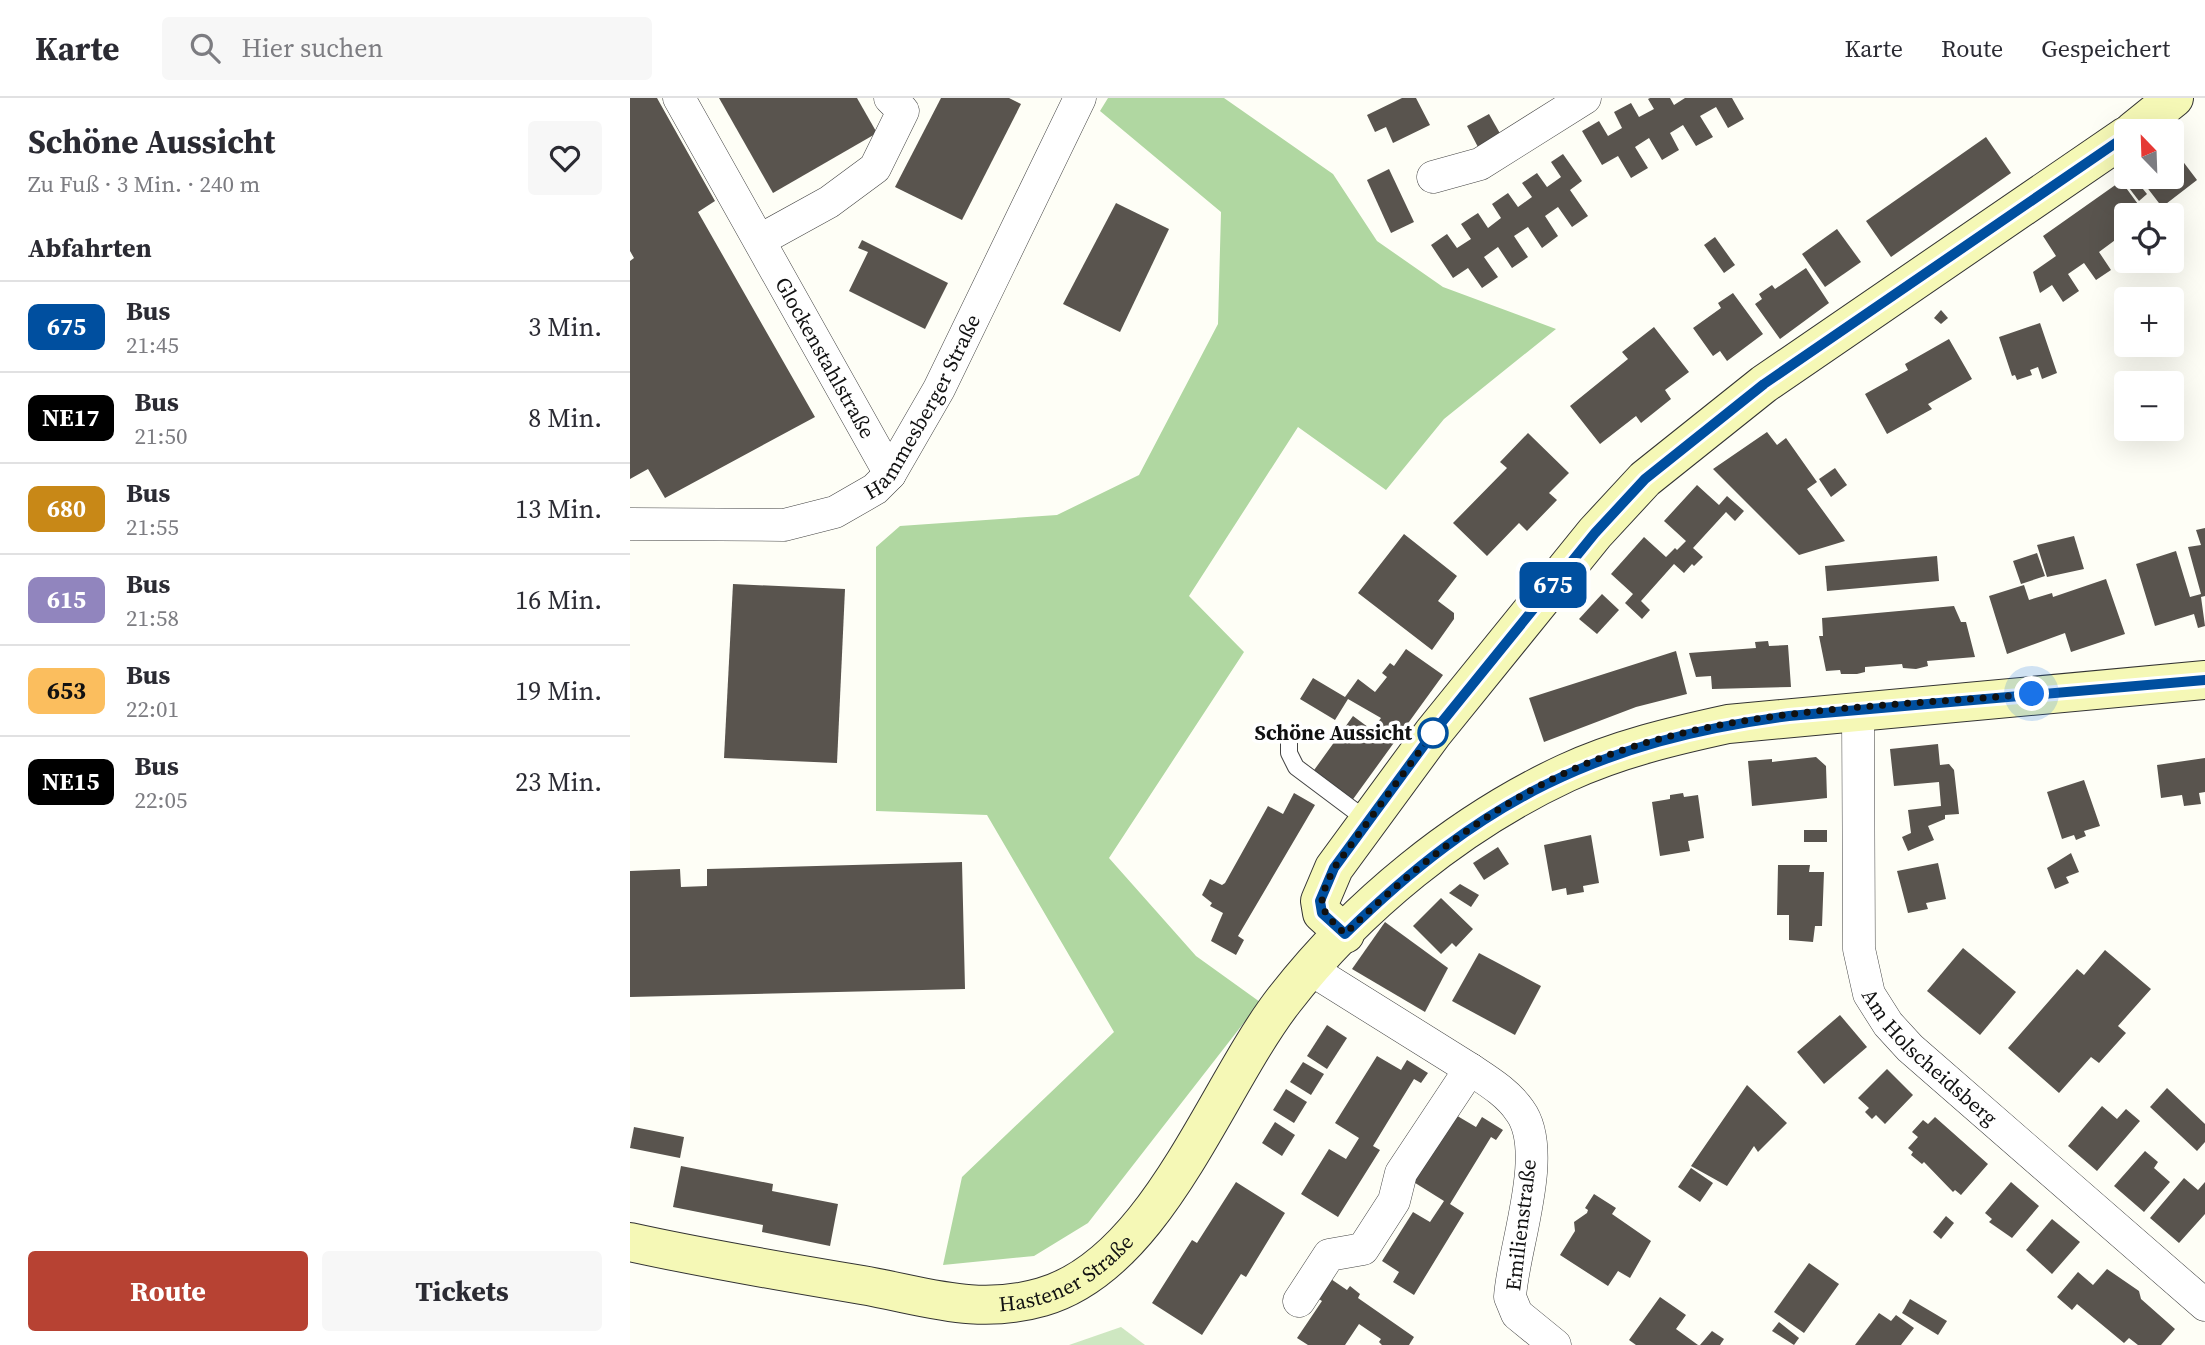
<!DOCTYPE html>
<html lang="de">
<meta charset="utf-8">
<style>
body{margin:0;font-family:"Source Serif 4",serif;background:#f7f7f7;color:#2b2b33;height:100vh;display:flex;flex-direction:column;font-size:26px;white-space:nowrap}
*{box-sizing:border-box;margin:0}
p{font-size:23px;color:#7c7c81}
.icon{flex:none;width:38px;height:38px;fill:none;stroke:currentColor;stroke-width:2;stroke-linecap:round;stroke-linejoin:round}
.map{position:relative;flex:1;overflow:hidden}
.details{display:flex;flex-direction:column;background:#fff;width:630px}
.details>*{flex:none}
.badge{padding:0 14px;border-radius:10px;font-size:24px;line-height:46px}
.needle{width:46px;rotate:337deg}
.controls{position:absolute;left:1484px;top:21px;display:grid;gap:14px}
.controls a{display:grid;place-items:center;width:70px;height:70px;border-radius:7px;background:#fff;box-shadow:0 7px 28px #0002;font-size:35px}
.you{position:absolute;width:35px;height:35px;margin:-18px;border:5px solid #fff;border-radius:50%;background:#1a73e8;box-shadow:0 0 0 10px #1a73e833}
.map>.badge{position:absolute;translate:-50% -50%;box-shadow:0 0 0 4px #fff}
h2{padding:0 28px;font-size:26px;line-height:63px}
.round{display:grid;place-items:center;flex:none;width:74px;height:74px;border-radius:7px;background:#f7f7f7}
.headline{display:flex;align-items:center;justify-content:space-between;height:119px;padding:0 28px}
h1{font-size:33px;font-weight:700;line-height:52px}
.button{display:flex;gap:14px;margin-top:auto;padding:14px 28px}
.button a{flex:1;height:80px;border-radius:7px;background:#b74233;color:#fff;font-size:28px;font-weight:700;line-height:80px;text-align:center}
.button a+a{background:#f7f7f7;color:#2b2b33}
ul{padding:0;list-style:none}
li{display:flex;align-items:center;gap:21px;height:91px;padding:0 28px;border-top:2px solid #e1e1e2}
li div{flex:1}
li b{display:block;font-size:26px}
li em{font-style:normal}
li .badge{min-width:77px;font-weight:700;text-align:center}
header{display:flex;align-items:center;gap:42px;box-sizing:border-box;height:98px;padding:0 35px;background:#fff;border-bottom:2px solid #e1e1e2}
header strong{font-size:33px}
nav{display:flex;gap:38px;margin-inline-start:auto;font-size:24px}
.search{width:490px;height:63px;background:#f7f7f7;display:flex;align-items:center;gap:18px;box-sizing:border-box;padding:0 24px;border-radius:7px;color:#7c7c81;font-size:26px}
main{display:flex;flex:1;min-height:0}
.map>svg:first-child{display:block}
.green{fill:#cee7c1}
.forest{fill:#b0d7a1}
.building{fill:#59544e}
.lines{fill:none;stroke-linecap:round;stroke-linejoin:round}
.service-casing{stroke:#444;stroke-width:18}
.minor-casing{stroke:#444;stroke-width:33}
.secondary-casing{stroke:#333;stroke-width:40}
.service{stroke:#fff;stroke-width:16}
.minor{stroke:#fff;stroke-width:32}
.secondary{stroke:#f5f8b6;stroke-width:38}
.line-casing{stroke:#fff;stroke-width:16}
.line{stroke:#004f9f;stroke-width:10}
.walk{stroke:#111;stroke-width:7;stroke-dasharray:0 12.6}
.stop-dot{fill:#fff;stroke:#004f9f;stroke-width:3.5}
.labels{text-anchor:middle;stroke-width:7;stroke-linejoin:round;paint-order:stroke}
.street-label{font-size:21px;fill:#111;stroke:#fff}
.stop-label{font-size:21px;font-weight:bold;fill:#111;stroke:#fff;text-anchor:end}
</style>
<header>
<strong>Karte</strong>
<div class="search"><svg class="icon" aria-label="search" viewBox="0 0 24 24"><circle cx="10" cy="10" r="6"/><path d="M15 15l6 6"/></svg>Hier suchen</div>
<nav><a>Karte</a><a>Route</a><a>Gespeichert</a></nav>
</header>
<main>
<section class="details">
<div class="headline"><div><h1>Schöne Aussicht</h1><p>Zu Fuß · 3 Min. · 240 m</p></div><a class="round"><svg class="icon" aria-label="heart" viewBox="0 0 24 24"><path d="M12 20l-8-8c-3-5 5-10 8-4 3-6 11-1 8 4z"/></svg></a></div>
<h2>Abfahrten</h2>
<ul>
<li><span class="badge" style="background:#004f9f;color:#fff">675</span><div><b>Bus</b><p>21:45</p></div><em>3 Min.</em></li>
<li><span class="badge" style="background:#000;color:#fff">NE17</span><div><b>Bus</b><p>21:50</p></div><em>8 Min.</em></li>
<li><span class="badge" style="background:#c88817;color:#fff">680</span><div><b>Bus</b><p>21:55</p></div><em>13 Min.</em></li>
<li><span class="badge" style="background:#9185be;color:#fff">615</span><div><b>Bus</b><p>21:58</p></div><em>16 Min.</em></li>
<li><span class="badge" style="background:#fbbe5e;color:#111">653</span><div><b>Bus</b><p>22:01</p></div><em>19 Min.</em></li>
<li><span class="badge" style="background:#000;color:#fff">NE15</span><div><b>Bus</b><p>22:05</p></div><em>23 Min.</em></li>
</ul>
<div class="button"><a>Route</a><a>Tickets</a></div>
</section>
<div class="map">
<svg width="1575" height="1247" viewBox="0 0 1575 1247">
<rect width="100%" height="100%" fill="#fefef6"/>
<!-- green -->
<polygon class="green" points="491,1229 515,1247 439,1247"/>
<!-- forest -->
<polygon class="forest" points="478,0 594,0 703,76 747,143 813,189 926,231 814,321 756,392 668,329 559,498 614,554 479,760 566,858 630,904 458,1125 404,1158 313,1167 332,1079 484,934 357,717 246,713 246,449 270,428 427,417 509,377 588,226 591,114 470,13"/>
<!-- building -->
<g class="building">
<polygon points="0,0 27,0 85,103 68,114 185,319 35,400 18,371 0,381 0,163 4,160 0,153"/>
<polygon points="89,0 227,0 247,35 143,95"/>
<polygon points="311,0 379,0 391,6 332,122 265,89"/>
<polygon points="772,0 786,0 800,27 763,45 756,29 745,34 737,17"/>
<polygon points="1020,0 1040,0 1044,7 1055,0 1102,0 1114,21 1098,30 1086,9 1070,18 1083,39 1066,48 1053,27 1040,35 1049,52 1032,62 1019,40 1005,49 1018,70 1001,80 988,58 972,67 952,33 969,23 978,38 992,30 984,14 1001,5 1009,19 1024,11 1018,1"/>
<polygon points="859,16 872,39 849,51 837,28"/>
<polygon points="1356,39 1381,75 1261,159 1236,123"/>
<polygon points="1542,49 1567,82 1532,109 1509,79 1542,79"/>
<polygon points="933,56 952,83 940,92 958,118 942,129 928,109 915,118 928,138 912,150 898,129 884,138 898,159 882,170 868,149 854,159 868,179 852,190 838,170 823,180 801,147 817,136 827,150 841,141 831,126 848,115 858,130 871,120 862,106 878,95 888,109 902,99 892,85 907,75 917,89 931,79 921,64"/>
<polygon points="759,71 784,124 761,135 737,82"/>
<polygon points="1504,80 1517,96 1509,103 1496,86"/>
<polygon points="1491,83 1516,117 1496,117 1496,134 1469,154 1481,172 1466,182 1454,165 1438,176 1449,193 1433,204 1422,187 1410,195 1403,174 1426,158 1413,138"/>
<polygon points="486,105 539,131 490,234 433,206"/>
<polygon points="1207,131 1231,164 1195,189 1172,156"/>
<polygon points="1085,139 1105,167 1094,175 1074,147"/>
<polygon points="232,142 318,185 295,231 219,193 238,154 228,150"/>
<polygon points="1176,170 1199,205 1150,241 1125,206 1132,201 1129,196 1142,187 1145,191"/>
<polygon points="1103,195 1133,236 1097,263 1090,253 1083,258 1063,230 1091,210 1088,205"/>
<polygon points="1311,212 1318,220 1311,226 1304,220"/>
<polygon points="1410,225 1427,275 1412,281 1408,269 1400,272 1402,277 1387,282 1385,277 1382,278 1369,239"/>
<polygon points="1024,229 1059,274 1035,292 1041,301 1011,325 1006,318 970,346 940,308 998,261 992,254"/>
<polygon points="1319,241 1342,281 1298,306 1302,311 1257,336 1235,296 1278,272 1275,266"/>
<polygon points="1137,334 1147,347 1156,340 1187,384 1177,391 1215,443 1169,457 1083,371"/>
<polygon points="898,335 939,375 919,395 927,402 897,433 889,425 857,458 823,425 877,370 870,364"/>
<polygon points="1205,370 1217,387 1201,399 1189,381"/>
<polygon points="1067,387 1089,407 1097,398 1114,413 1105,423 1096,414 1063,450 1073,459 1064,468 1062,466 1054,475 1044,466 1011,503 1020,512 1012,521 995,505 1003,496 981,476 1014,439 1036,459 1045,450 1047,452 1056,443 1034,423"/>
<polygon points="1575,430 1575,498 1571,499 1575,528 1568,530 1564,516 1525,528 1506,466 1546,453 1560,499 1571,496 1558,449 1571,447 1566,432"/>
<polygon points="774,436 827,478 808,503 824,515 824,521 802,552 728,495"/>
<polygon points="1444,438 1454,471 1417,479 1407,447"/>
<polygon points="1407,455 1415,478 1391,486 1383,463"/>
<polygon points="1307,458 1309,483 1197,493 1195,468"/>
<polygon points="1476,481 1495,536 1441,554 1435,535 1377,556 1359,498 1394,487 1399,502 1422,495 1423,499"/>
<polygon points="103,486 215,491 207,665 94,660"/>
<polygon points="972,496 989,512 967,536 949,521"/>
<polygon points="1324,508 1331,524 1336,524 1345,559 1297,563 1298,568 1286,571 1273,570 1272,566 1235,569 1235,574 1227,576 1211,576 1210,572 1196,573 1189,538 1193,538 1192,520"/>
<polygon points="1138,543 1139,548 1158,547 1161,589 1082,591 1081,578 1066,579 1059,555 1126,550 1125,544"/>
<polygon points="776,551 813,577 721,704 682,675 723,618 742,632 751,620 718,601 705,622 670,601 683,580 715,599 728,581 745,594 757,579 752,575 760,565 764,568"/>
<polygon points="1046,553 1057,596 1006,609 914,644 899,600"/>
<polygon points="1308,646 1310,667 1319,666 1324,672 1329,716 1315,717 1315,721 1298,728 1304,742 1278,753 1272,739 1281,735 1278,712 1311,708 1309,684 1264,688 1260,651"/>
<polygon points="1186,659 1196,668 1197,700 1122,708 1118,663 1142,661 1142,664"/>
<polygon points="1575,660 1575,694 1569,695 1571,706 1554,708 1552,697 1531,700 1527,667"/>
<polygon points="1454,682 1470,728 1454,733 1456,738 1446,742 1444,737 1432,741 1417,694"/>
<polygon points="664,695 685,707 608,838 614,842 606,857 581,843 593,815 580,808 582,805 572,797 580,781 592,787 595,785 638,708 653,716"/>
<polygon points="1053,695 1054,699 1068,697 1074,740 1058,743 1060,753 1030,758 1022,704 1040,701 1040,697"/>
<rect x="1174" y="732" width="23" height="12"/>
<polygon points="961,737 969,785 953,788 954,794 937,797 936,790 922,793 914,747"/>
<polygon points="868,749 879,766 854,782 843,765"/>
<polygon points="1441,755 1449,774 1436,779 1439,785 1425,791 1417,770"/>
<polygon points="332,764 335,891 0,899 0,773 50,771 51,789 77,788 77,771"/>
<polygon points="1308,765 1316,801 1296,805 1298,811 1278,815 1267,773"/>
<polygon points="1148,767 1180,767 1179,774 1194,774 1192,828 1185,828 1183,844 1159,842 1159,817 1147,817"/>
<polygon points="830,786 849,797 841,809 819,795"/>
<polygon points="811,800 843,831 826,849 822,845 811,856 783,828"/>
<polygon points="755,824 818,870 795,914 722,871"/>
<polygon points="1333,850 1386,894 1350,937 1297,893"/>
<polygon points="1475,852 1521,891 1488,928 1496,935 1469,965 1461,959 1429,995 1378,950 1447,871 1454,877"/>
<polygon points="849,855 911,888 885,937 822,903"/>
<polygon points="1210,917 1237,949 1194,986 1167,954"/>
<polygon points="697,927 717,940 697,971 677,958"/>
<polygon points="747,958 771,972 777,962 798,975 791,985 784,981 757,1025 743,1048 750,1052 708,1119 671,1096 699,1051 716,1061 729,1040 705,1025"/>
<polygon points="673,964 694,976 681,997 660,984"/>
<polygon points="1257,971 1283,997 1255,1026 1246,1017 1242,1021 1235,1014 1239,1010 1228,1000"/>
<polygon points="1117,987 1157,1025 1128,1054 1124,1048 1097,1088 1061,1068"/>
<polygon points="1537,990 1575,1026 1575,1044 1567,1053 1520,1009"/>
<polygon points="656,991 677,1004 664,1025 643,1012"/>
<polygon points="1472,1008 1487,1021 1496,1011 1510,1023 1467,1073 1438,1048"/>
<polygon points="824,1016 846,1029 852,1019 873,1032 866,1042 861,1039 820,1106 834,1115 784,1197 763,1184 769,1174 752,1163 783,1114 800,1124 814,1103 782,1083"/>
<polygon points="1305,1019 1358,1066 1331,1097 1325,1092 1323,1094 1294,1064 1292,1066 1281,1057 1283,1054 1278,1050 1288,1039 1282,1034 1293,1022 1298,1026"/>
<polygon points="645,1024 665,1037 652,1058 632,1045"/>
<polygon points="4,1029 54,1039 50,1060 0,1050"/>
<polygon points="1515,1053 1528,1064 1524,1070 1540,1084 1514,1114 1484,1088"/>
<polygon points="51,1068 143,1086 142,1093 208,1106 200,1148 132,1134 133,1127 43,1109"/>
<polygon points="1061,1070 1083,1085 1070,1104 1048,1089"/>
<polygon points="1554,1080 1568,1092 1575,1084 1575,1116 1549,1145 1520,1120"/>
<polygon points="606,1084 655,1115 616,1179 611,1176 572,1237 522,1205 562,1142 567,1145"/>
<polygon points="1381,1084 1409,1108 1382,1140 1359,1124 1362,1121 1355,1115"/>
<polygon points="964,1096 986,1110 982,1116 1021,1143 1000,1180 988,1173 978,1188 930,1157 945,1133 944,1124 957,1115 958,1112 955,1110"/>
<polygon points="1316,1118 1324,1125 1311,1141 1303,1134"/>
<polygon points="1422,1121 1450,1144 1422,1176 1396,1152"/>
<polygon points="1179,1165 1209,1186 1174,1235 1144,1214"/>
<polygon points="1477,1171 1509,1193 1511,1201 1545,1231 1531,1247 1508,1247 1499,1240 1494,1245 1447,1206 1442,1212 1427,1199 1448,1174 1463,1187"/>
<polygon points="698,1179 717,1192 720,1188 730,1196 728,1200 784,1239 779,1247 752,1247 749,1244 751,1241 729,1226 715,1247 678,1247 667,1240 692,1203 684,1198"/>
<polygon points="1030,1199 1056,1217 1046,1231 1068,1247 1006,1247 999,1242"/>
<polygon points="1280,1201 1317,1223 1308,1237 1272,1215"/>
<polygon points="1249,1215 1261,1223 1266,1217 1284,1230 1271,1247 1225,1247"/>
<polygon points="1149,1224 1169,1240 1164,1247 1142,1233"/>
<polygon points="1082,1233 1094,1241 1090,1247 1070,1247"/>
</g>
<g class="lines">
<!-- service casing -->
<g class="service-casing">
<polyline id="service" points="659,643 659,655 666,669 738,723"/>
</g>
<!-- minor casing -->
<g class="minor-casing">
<g id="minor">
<path id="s1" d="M49,0L260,376"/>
<polyline points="803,79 850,66 955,0"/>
<polyline points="130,142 199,104 245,70 273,13 260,0"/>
<path id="s2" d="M0,426L154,427L205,414L245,391L260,376L309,291L450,0"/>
<path id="s3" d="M1228,612L1229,851L1239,896L1258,926L1280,950L1575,1207"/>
<path d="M680,871L840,971C858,983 878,995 890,1013C920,1054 883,1150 880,1199L887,1216L925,1247"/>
<polyline points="669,1203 699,1157 733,1151 764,1103 771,1075 840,971"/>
</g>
</g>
<!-- secondary casing -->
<g class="secondary-casing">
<g id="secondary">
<polyline points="1503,33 1544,0"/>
<polyline points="715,836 692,815 690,803 704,770 803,635 965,435 1015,381 1134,286 1496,38"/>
<path id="s4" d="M0,1144C77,1161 154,1174 232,1187C296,1198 346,1218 412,1199C527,1166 585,991 654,902C727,808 829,725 936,675C988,651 1043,638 1098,626L1575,582"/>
</g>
</g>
<!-- service -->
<use href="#service" class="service"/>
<!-- minor -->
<use href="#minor" class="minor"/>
<!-- secondary -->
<use href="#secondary" class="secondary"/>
</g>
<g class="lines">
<!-- line casing -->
<g class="line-casing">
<path id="line" d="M1496,38L1134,286L1015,381L965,435L803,635L704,770L690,803L692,815L715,836C851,702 969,643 1159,618L1575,582"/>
</g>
<!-- line -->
<use href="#line" class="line"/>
<!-- walk -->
<path class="walk" d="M803,635L704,770C687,806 686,808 715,836C780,772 854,713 937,674C1081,608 1248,610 1402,596"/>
</g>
<!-- markers -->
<circle class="stop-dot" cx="803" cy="635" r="14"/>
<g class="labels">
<!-- street labels -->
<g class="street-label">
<text dy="7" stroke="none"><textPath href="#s1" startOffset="298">Glockenstahlstraße</textPath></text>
<text dy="7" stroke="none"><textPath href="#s2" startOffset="348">Hammesberger Straße</textPath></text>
<text dy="7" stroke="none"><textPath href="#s3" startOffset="373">Am Holscheidsberg</textPath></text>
<text transform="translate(891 1127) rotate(-83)" y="7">Emilienstraße</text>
<text dy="7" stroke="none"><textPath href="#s4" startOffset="450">Hastener Straße</textPath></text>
</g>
<!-- stop labels -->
<g class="stop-label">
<text x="782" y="642">Schöne Aussicht</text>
</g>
</g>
</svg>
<div class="controls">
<a><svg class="needle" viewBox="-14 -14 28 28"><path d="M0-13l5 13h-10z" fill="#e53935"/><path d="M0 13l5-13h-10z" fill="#7c7c81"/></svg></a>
<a><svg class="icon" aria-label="locate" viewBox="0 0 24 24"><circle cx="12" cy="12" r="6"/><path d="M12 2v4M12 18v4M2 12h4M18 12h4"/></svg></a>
<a>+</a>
<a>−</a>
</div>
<div class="you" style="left:1402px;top:596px"></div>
<b class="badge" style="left:923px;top:487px;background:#004f9f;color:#fff">675</b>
</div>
</main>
